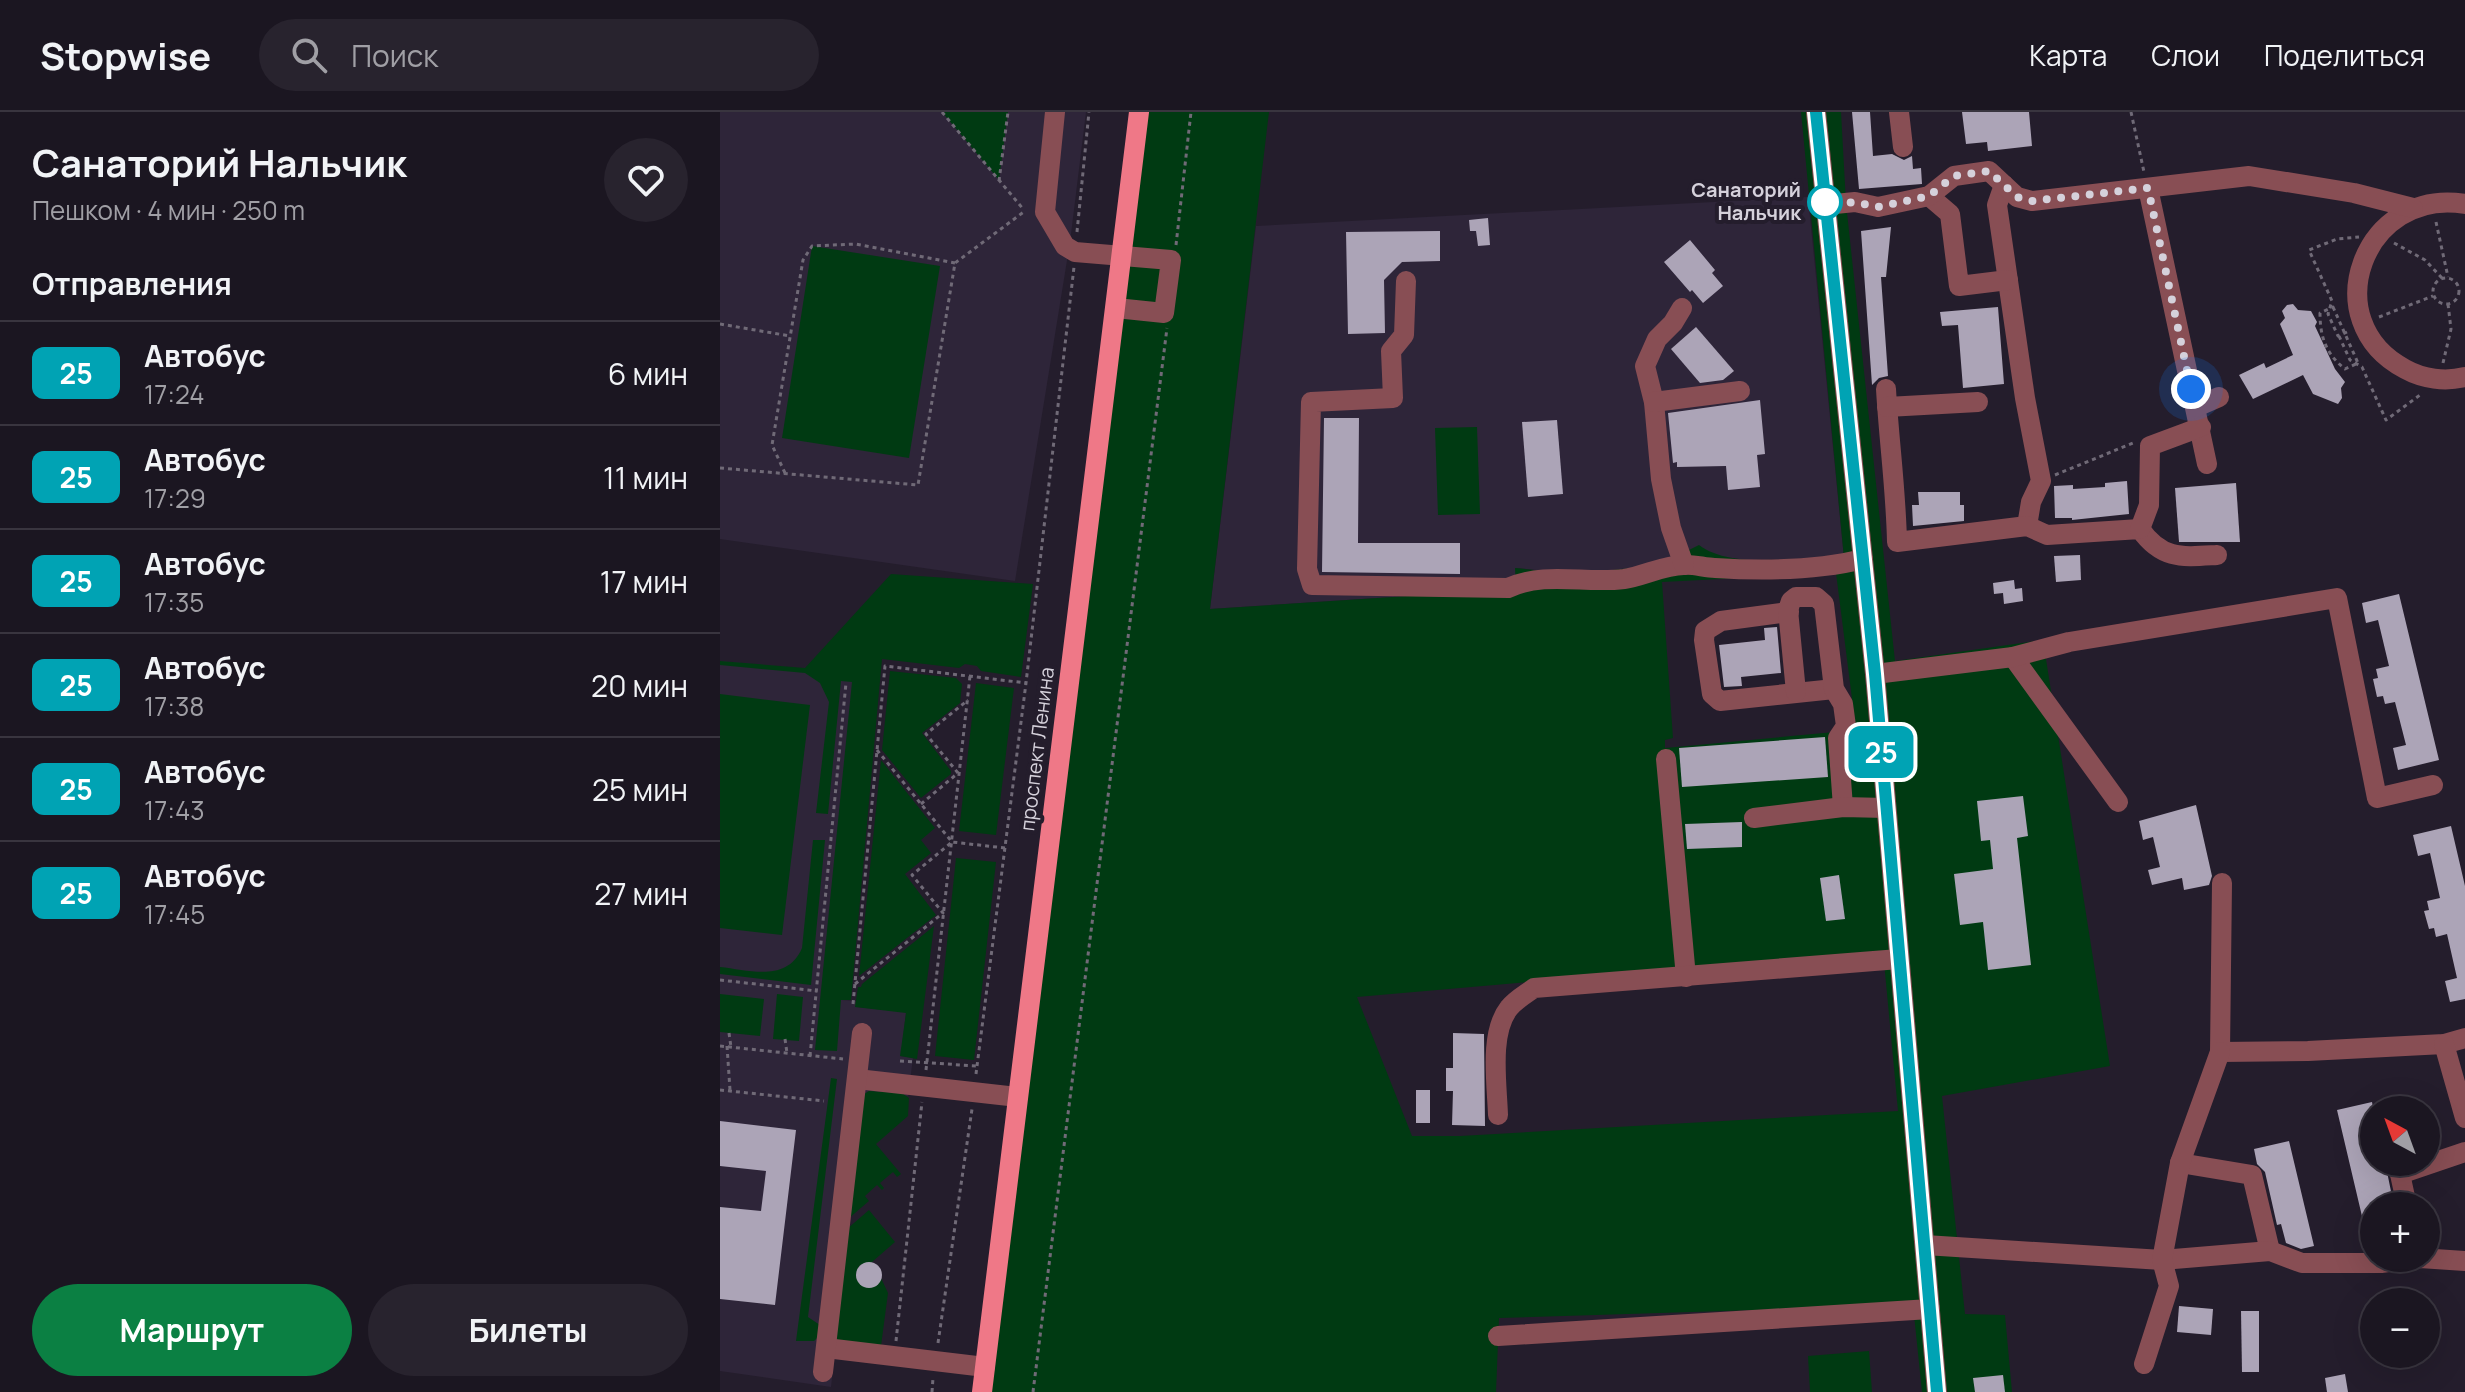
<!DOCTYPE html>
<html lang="ru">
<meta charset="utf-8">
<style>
body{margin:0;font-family:Manrope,sans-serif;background:#28232e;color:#f1f3f6;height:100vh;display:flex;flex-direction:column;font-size:30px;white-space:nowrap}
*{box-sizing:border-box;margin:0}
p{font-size:26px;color:#a09fa5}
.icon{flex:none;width:44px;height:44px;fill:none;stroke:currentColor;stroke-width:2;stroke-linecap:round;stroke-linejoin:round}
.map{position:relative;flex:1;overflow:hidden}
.details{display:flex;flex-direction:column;background:#1b1621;width:720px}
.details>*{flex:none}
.badge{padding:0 16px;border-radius:12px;font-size:28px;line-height:52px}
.needle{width:52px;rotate:319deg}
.buttons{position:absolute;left:1640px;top:984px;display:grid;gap:16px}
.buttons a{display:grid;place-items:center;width:80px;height:80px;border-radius:50%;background:#1b1621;box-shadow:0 8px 32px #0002,0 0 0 2px #39353f;font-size:40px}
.you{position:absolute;width:40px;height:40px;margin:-20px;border:6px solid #fff;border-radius:50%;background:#1a73e8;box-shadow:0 0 0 12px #1a73e833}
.map>.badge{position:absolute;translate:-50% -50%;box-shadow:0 0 0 4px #fff}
h2{padding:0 32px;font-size:30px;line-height:72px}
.round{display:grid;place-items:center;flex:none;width:84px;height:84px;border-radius:42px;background:#28232e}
.overview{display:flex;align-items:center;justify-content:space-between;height:136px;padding:0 32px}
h1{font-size:38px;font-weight:700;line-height:60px}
.primary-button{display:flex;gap:16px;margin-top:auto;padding:16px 32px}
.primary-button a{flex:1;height:92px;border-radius:48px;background:#0b8043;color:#fff;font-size:32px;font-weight:700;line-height:92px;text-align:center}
.primary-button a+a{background:#28232e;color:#f1f3f6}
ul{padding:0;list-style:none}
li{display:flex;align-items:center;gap:24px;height:104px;padding:0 32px;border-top:2px solid #39353f}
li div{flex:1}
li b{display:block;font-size:30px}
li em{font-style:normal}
li .badge{min-width:88px;font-weight:700;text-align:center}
header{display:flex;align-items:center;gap:48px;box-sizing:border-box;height:112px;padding:0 40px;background:#1b1621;border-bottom:2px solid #39353f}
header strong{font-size:38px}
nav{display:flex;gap:44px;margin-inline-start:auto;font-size:28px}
.search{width:560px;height:72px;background:#28232e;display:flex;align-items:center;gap:20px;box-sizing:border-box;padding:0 28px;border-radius:44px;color:#a09fa5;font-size:30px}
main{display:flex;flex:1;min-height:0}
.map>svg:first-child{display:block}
.built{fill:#2e2539}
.green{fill:#003a12;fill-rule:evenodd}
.building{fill:#aca4b7}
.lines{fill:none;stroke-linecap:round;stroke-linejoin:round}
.path{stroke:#706a77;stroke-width:3;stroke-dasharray:4 4;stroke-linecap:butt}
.minor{stroke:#884e54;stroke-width:20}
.major{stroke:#ef7887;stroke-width:20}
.line-casing{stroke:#fff;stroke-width:18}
.line{stroke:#00a3b4;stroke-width:12}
.walk{stroke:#d5d1db;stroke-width:8;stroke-dasharray:0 14.4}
.stop-dot{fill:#fff;stroke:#00a3b4;stroke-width:4}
.labels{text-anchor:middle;stroke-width:8;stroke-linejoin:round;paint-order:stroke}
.stop-label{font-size:20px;font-weight:bold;fill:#d5d1db;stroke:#241d2c;text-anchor:end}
.street-label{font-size:20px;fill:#d5d1db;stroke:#241d2c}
</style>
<header>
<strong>Stopwise</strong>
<div class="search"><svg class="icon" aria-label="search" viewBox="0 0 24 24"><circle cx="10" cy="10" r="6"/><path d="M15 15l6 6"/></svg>Поиск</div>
<nav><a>Карта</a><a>Слои</a><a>Поделиться</a></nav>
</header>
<main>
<section class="details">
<div class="overview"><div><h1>Санаторий Нальчик</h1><p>Пешком · 4 мин · 250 m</p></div><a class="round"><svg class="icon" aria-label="heart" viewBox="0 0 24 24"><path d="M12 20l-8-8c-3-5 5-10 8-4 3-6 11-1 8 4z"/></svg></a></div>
<h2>Отправления</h2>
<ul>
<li><span class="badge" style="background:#00a3b4;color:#fff">25</span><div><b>Автобус</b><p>17:24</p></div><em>6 мин</em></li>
<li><span class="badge" style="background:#00a3b4;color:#fff">25</span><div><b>Автобус</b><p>17:29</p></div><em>11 мин</em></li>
<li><span class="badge" style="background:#00a3b4;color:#fff">25</span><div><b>Автобус</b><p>17:35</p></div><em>17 мин</em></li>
<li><span class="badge" style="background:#00a3b4;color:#fff">25</span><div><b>Автобус</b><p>17:38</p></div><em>20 мин</em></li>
<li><span class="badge" style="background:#00a3b4;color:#fff">25</span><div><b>Автобус</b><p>17:43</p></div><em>25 мин</em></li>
<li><span class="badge" style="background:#00a3b4;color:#fff">25</span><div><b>Автобус</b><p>17:45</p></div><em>27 мин</em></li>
</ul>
<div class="primary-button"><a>Маршрут</a><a>Билеты</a></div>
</section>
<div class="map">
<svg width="1745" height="1280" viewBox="0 0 1745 1280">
<rect width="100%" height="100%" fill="#241d2c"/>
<!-- built -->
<g class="built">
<polygon points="0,0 366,0 350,130 295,469 0,427"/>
<polygon points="1088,85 1124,446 1014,448 991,443 939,453 855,462 796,456 796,477 490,497 536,114"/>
<polygon points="0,549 156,563 122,888 136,889 136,895 186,900 181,944 193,946 188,984 144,981 111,1275 0,1259"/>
</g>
<!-- green -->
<g class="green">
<polygon points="222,0 288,0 279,68"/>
<path d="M419,0H549L490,497L796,477L795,456L855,462L939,453L979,433C1009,457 1085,447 1124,446L1081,0H1121L1126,91L1175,549L1323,528L1390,954L1222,984L1245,1202L1285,1203L1292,1280H1202L1193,1193L779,1206L776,1280H262ZM1116,461L1136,618L945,636V628L953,626L942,470ZM1163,839L1178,999L740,1024H692L637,885Z"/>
<polygon points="92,134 220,154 189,346 62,326"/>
<polygon points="757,315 760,402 718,403 715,316"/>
<polygon points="171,462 313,472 301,565 261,559 257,554 245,552 239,556 162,547 131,888 121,888 117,939 95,938 132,570 121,569 108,702 96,701 109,590 100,571 85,561 0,553 0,549 85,556"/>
<polygon points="170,559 236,566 242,572 240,591 202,621 231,659 231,662 201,686 162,638"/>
<polygon points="256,571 294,576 276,723 239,719"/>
<polygon points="0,582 90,593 62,823 0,816"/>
<polygon points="161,648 215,716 201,728 211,741 185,762 216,803 139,864"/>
<path d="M93,728H105L91,873L0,862V855C29,858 67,871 82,836Z"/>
<polygon points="236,746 276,750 254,948 215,944"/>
<polygon points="214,814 197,947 180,944 186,901 135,895 138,875 141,875 142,872"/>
<polygon points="0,882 44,887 40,924 0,920"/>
<polygon points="57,882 83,885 79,929 53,927"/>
<polygon points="111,966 117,967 88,1205 106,1217 94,1229 76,1229"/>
<polygon points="149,979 182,981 189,986 188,1004 156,1032 181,1062 177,1065 173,1060 160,1071 164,1076 162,1078 157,1073 145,1084 149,1089 128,1107 144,982"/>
<path d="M149,1098L175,1130L152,1150L140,1153C134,1161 135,1169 144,1174H156L161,1166L168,1181L161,1234L119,1230L115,1224L127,1117Z"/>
<polygon points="1149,1239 1152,1280 1090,1280 1088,1244"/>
</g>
<!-- building -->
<g class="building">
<polygon points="1132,0 1150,0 1153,44 1172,42 1184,48 1192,44 1193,57 1201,56 1202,72 1139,77"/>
<polygon points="1242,0 1309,0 1312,34 1268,39 1267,30 1246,32"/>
<polygon points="768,106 770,133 758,134 756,119 750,119 749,108"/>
<polygon points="1171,115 1166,165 1161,165 1168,264 1159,266 1152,273 1141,119"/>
<polygon points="720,119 720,149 682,150 664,168 665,221 628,222 626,120"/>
<polygon points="970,128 995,158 992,161 1003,174 983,191 972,178 970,180 944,150"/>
<polygon points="1573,192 1578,198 1591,199 1597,210 1595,214 1615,257 1625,270 1621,276 1622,286 1618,292 1593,282 1583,263 1533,287 1519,263 1544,251 1546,256 1573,243 1560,212 1565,206 1562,199 1567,193"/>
<polygon points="1278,195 1284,272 1243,276 1238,213 1222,214 1220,200"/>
<polygon points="976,215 1014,259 1003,268 980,271 951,237"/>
<polygon points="1040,288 1045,342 1037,343 1040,375 1008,378 1006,354 957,355 957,350 953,351 948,301"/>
<polygon points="604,306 639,306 638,431 740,431 740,462 602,460"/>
<polygon points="837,308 843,382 808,385 802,310"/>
<polygon points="1407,369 1409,402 1352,408 1352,406 1335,406 1334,374 1353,373 1353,377 1385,375 1385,371"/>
<polygon points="1516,371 1520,430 1459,430 1455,376"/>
<polygon points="1198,380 1240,380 1240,393 1244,393 1244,409 1193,414 1192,393 1199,393"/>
<polygon points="1360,443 1361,468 1336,470 1334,444"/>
<polygon points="1294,468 1295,477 1302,476 1303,489 1284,492 1283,481 1274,482 1273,471"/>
<polygon points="1679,482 1719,648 1678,658 1673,636 1686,633 1675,590 1665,592 1663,584 1657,585 1653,567 1658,566 1656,557 1669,554 1658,508 1646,511 1642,491"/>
<polygon points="1057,515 1061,561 1021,565 1022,574 1004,575 999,533 1045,528 1044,516"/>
<polygon points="1105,625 1108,665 962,675 959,636"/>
<polygon points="1303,684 1308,724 1297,726 1311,853 1268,858 1263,810 1240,813 1234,762 1273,757 1270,728 1261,729 1257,689"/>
<polygon points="1476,693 1492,764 1489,773 1464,778 1462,766 1432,773 1428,758 1440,755 1433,725 1423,728 1419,709"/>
<polygon points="1022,710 1022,735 967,737 965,712"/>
<polygon points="1731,714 1745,774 1745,887 1730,890 1725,869 1737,866 1727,822 1716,825 1714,816 1709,817 1704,799 1709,798 1707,789 1720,786 1710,741 1698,744 1693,723"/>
<polygon points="1119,763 1125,807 1106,809 1100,766"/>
<polygon points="733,921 764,922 765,1014 732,1013 733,979 726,979 726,956 733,956"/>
<rect x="696" y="978" width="14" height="33"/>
<polygon points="1652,990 1654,1001 1654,1050 1665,1050 1674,1094 1654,1094 1654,1134 1649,1134 1617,998"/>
<polygon points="0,1009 76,1018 55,1193 0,1187 0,1095 41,1099 46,1059 0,1054"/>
<polygon points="1569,1029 1594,1134 1581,1137 1566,1131 1561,1112 1557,1113 1545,1060 1537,1052 1534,1037"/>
<circle cx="149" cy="1163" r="13"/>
<polygon points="1459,1194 1493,1197 1491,1223 1457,1220"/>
<polygon points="1521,1199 1539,1199 1539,1260 1522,1260"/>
<polygon points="1625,1262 1628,1280 1607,1280 1605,1266"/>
<polygon points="1283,1263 1285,1280 1255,1280 1253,1266"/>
</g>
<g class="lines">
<!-- path -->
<g class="path">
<polyline points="222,0 304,98"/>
<polyline points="1411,0 1424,60"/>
<polyline points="279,69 288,0"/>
<polyline points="1716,110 1728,165"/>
<polyline points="357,120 369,0"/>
<polyline points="1674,131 1705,148 1722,166"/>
<polyline points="456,133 471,0"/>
<circle cx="1726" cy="179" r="13"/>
<path d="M1613,195L1638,251L1625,257C1606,242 1600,225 1600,201Z"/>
<polyline points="1659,205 1713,184"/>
<polyline points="0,212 70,224"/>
<polyline points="1627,220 1618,224 1608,202 1612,189 1589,138 1617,127 1639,125"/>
<polyline points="1619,224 1630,248 1642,255 1666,308 1700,283"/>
<polyline points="1723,251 1731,217 1728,192"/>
<polyline points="0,356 198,373 235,151 305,99"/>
<polyline points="65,361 52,333 83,148 92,134 136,132 235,151"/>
<polyline points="1335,363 1413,331"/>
<polyline points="157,638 232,730 285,736"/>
<polyline points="238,661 206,622 248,588"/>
<polyline points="201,692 238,661"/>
<polyline points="0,868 97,879"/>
<polyline points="135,872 223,801 192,763 232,730"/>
<polyline points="133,892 165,554 306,571"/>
<polyline points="9,921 11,935"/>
<polyline points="65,927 67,941"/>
<polyline points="0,934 123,947"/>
<polyline points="7,934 10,978"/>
<polyline points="90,944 126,571"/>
<polyline points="180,949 257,954"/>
<polyline points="206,958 250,564"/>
<polyline points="256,962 306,571 354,155"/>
<polyline points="0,978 104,989"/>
<polyline points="176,1229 202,990"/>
<polyline points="218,1231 252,997"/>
<polyline points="212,1280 213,1266"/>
<polyline points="313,1280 447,216"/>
</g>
<!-- minor -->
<g class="minor">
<polyline points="335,0 325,100 345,134 355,140 451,148 444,201 396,196"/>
<polyline points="1096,0 1155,562 1217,1280"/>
<polyline points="1179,0 1183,35"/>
<polyline points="1284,73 1277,93 1305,286 1321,369 1311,390 1307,414"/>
<polyline points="1428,76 1487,352"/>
<polyline points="1209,84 1230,102 1239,174 1288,168"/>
<path d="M1745,92C1644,75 1594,209 1685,257C1703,267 1725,270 1745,265"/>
<polyline points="1105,93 1135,90 1158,95 1209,84 1234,64 1269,59 1297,85 1312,89 1529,64 1634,81 1693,96"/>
<path d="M686,169L684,223L671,239L673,286L591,290L587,457L592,473L788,476C826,459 864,472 904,467C924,464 944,453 964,453C974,452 985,456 995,456C1044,459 1095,459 1143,447"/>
<polyline points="962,196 953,211 937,227 925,254 934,290 941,367 951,416 964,453"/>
<path d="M1166,277C1169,329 1176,379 1177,430L1307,414L1327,423L1420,417C1442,448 1462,445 1497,443"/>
<polyline points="934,290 1020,279"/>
<polyline points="1167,295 1258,290"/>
<polyline points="1476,295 1499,285"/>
<polyline points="1420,417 1429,393 1430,334 1481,315"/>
<polyline points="1069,500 1001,509 985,519 984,528 992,582 1000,589 1114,577"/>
<polyline points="1293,545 1398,690"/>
<polyline points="1155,562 1293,545 1349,530 1617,486 1657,686 1713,673"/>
<polyline points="1076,580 1068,498 1071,489 1076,485 1096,485 1104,492 1114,577 1123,592 1126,614 1118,626 1123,695"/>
<polyline points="946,647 966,865"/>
<polyline points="1034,706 1123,695 1166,696"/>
<polyline points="1502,771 1500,940 1588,939 1724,932 1745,926"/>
<polyline points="1724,932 1745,1006"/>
<polyline points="137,967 298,985"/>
<path d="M778,1003C777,972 769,921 789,896C795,888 806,882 814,876L1179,847"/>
<polyline points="1678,1050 1680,1062 1745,1040"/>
<polyline points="1460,1051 1532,1063 1550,1139"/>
<polyline points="1680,1062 1687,1094"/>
<polyline points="1205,1133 1442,1148 1550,1139 1582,1151 1661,1151 1700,1146 1745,1149"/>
<polyline points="778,1224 1210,1197"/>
<polyline points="106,1236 265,1255"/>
<polyline points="1424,1252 1449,1174 1442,1148 1460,1051 1500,940"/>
<polyline points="103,1260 142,921"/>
</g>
<!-- major -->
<polyline class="major" points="262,1280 419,0"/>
</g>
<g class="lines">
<!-- line casing -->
<g class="line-casing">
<polyline id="line" points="1096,0 1155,562 1217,1280"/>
</g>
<!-- line -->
<use href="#line" class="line"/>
<!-- walk -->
<polyline class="walk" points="1105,90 1105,93 1135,90 1158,95 1209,84 1234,64 1269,59 1297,85 1312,89 1428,76 1471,277"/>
</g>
<!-- markers -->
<circle class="stop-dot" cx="1105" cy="90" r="16"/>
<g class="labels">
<!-- stop labels -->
<g class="stop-label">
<text x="1081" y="85">Санаторий<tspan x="1081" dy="23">Нальчик</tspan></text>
</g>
<!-- street labels -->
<g class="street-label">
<text transform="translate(317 637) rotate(-83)" y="7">проспект Ленина</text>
</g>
</g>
</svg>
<div class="buttons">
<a><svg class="needle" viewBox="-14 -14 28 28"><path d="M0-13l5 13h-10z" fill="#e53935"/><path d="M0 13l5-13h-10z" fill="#a09fa5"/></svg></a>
<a>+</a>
<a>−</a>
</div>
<div class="you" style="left:1471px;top:277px"></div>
<b class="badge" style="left:1161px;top:640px;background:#00a3b4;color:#fff">25</b>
</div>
</main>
